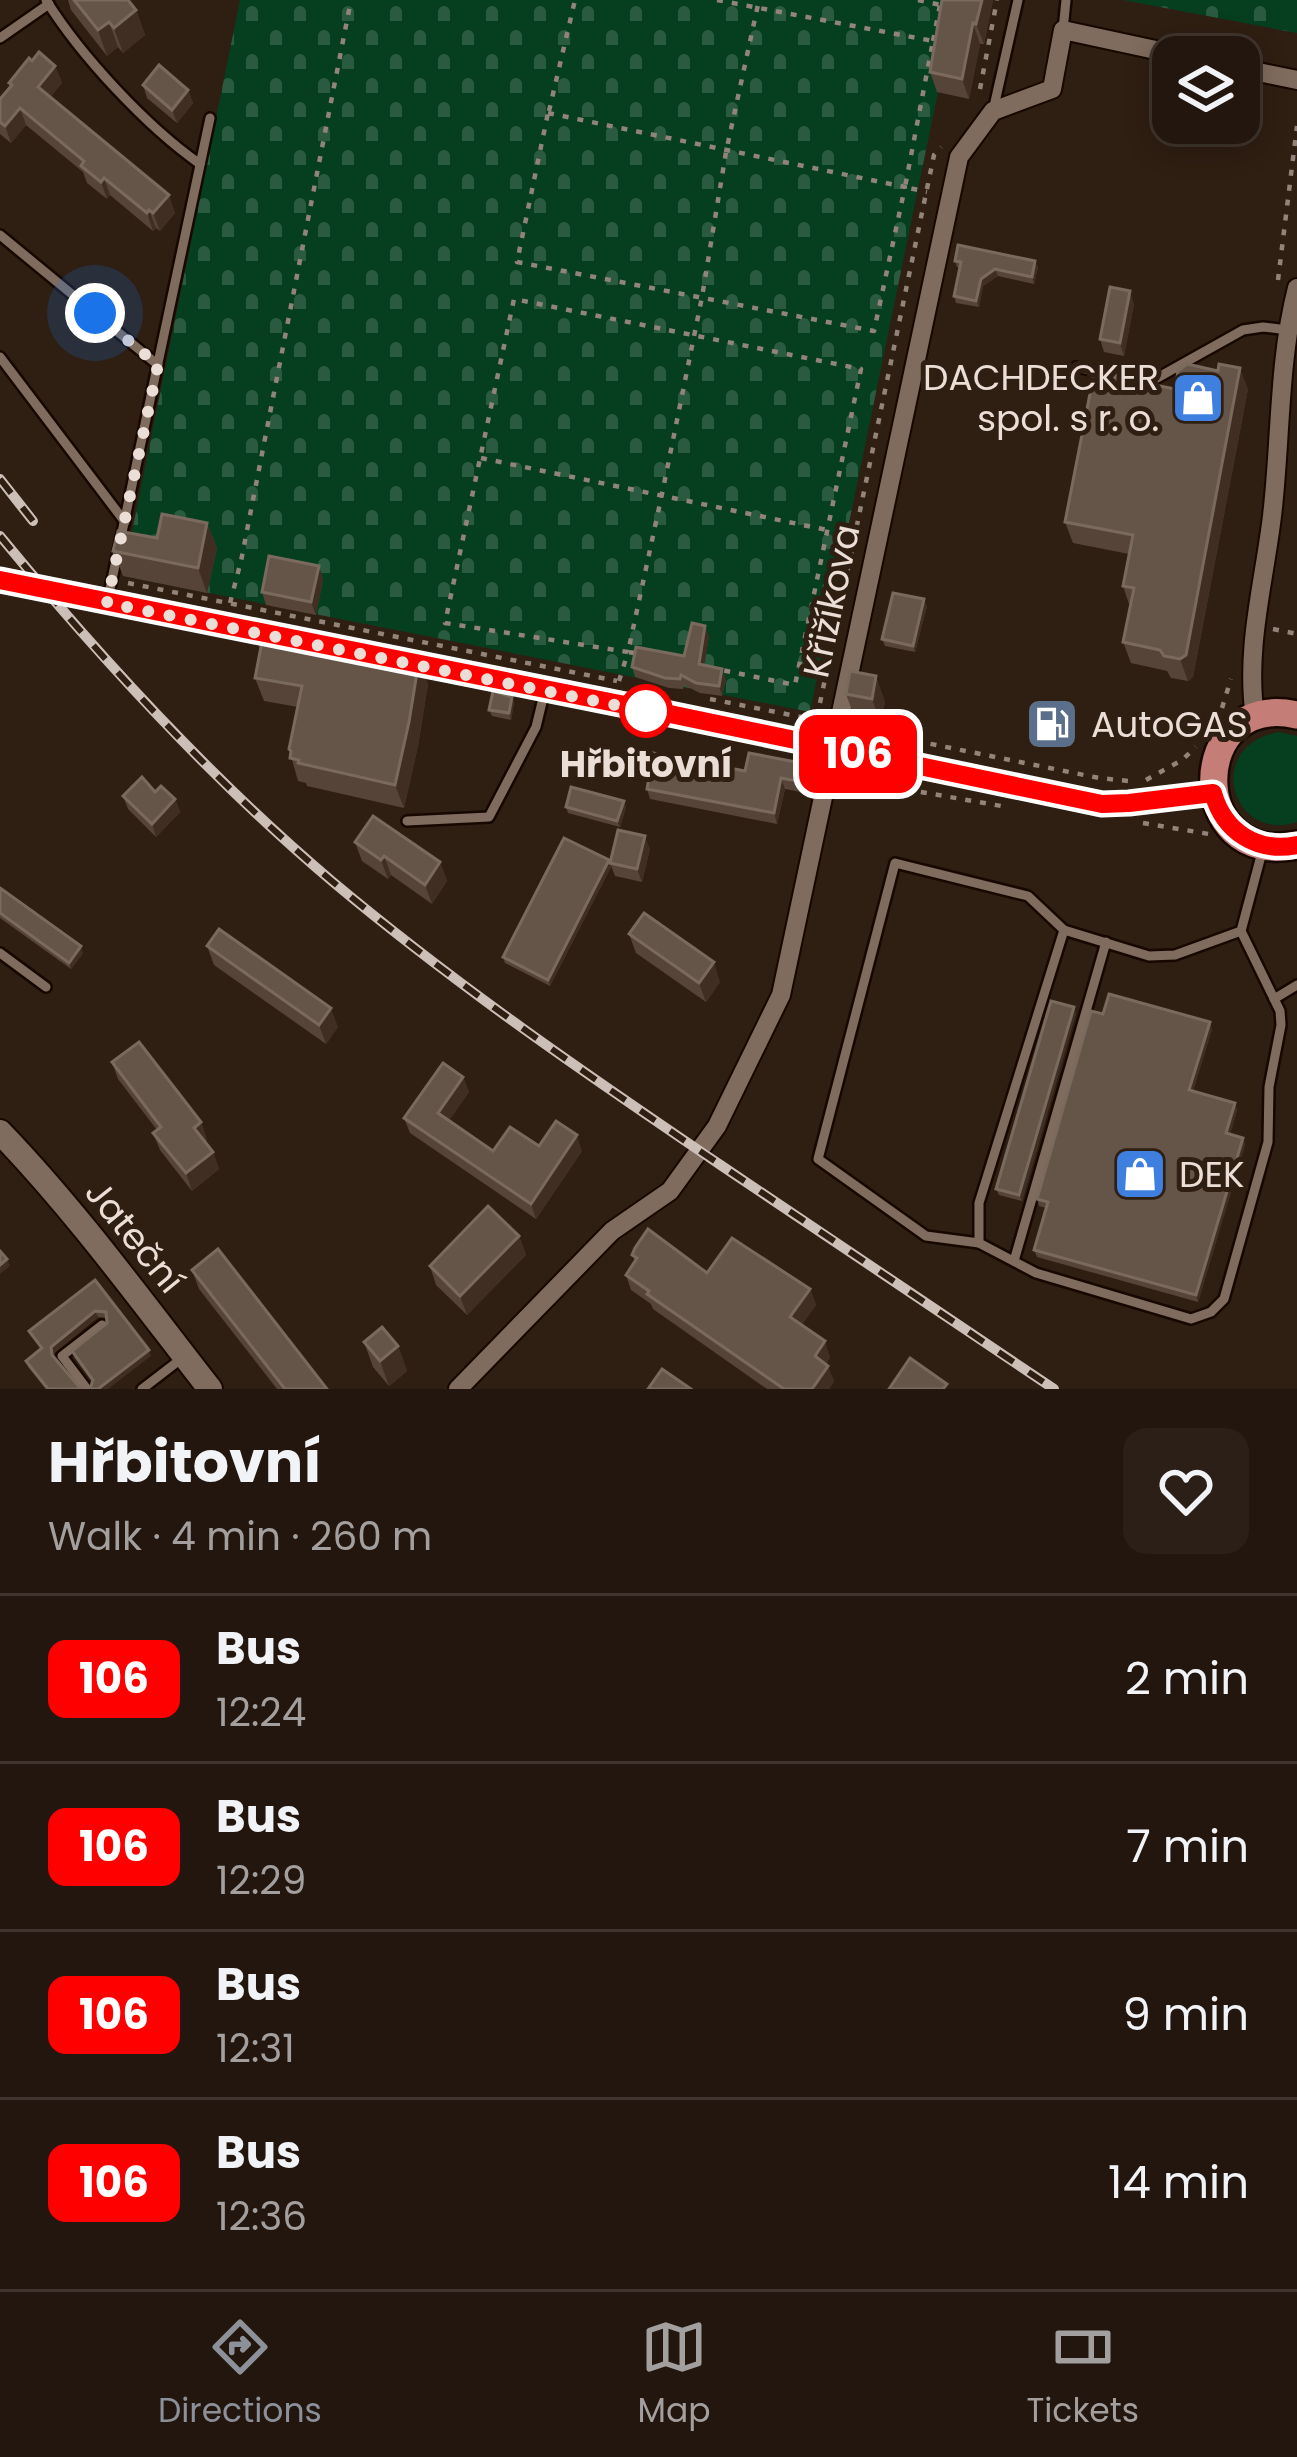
<!DOCTYPE html>
<meta charset="utf-8">
<style>
body{margin:0;font-family:Poppins,sans-serif;background:#2b1f17;color:#f1f3f6;height:100vh;display:flex;flex-direction:column;font-size:45px;white-space:nowrap}
*{box-sizing:border-box;margin:0}
p{font-size:39px;color:#a39f9e}
.icon{flex:none;width:66px;height:66px;fill:none;stroke:currentColor;stroke-width:2;stroke-linecap:round;stroke-linejoin:round}
.map{position:relative;height:1389px;overflow:hidden}
.side{display:flex;flex-direction:column;background:#23160e;flex:1}
.side>*{flex:none}
.badge{padding:0 24px;border-radius:18px;font-size:42px;line-height:78px}
.fabs{position:absolute;left:1152px;top:36px;display:grid;gap:24px}
.fabs a{display:grid;place-items:center;width:108px;height:108px;border-radius:24px;background:#23160e;box-shadow:0 6px 30px #0003,0 0 0 3px #40352e;font-size:60px}
.you{position:absolute;width:60px;height:60px;margin:-30px;border:9px solid #fff;border-radius:50%;background:#1a73e8;box-shadow:0 0 0 18px #1a73e833}
.map>.badge{position:absolute;translate:-50% -50%;box-shadow:0 0 0 6px #fff}
.round{display:grid;place-items:center;flex:none;width:126px;height:126px;border-radius:24px;background:#2b1f17}
.overview{display:flex;align-items:center;justify-content:space-between;height:204px;padding:0 48px}
h1{font-size:57px;font-weight:700;line-height:90px}
ul{padding:0;list-style:none}
li{display:flex;align-items:center;gap:36px;height:168px;padding:0 48px;border-top:3px solid #40352e}
li div{flex:1}
li b{display:block;font-size:45px}
li em{font-style:normal}
li .badge{min-width:132px;font-weight:700;text-align:center}
.tab-bar{display:flex;justify-content:space-around;align-items:center;height:168px;border-top:3px solid #40352e;background:#23160e;font-size:33px;color:#a39f9e}
.tab-bar a{display:grid;justify-items:center;gap:6px}
.tab-bar .selected{color:#8c9099}
.map>svg:first-child{display:block}
.grass{fill:#053f1f}
.cemetery{fill:url(#cemetery-stones)}
.lines{fill:none;stroke-linecap:round;stroke-linejoin:round}
.service-casing{stroke:#160801;stroke-width:14}
.minor-casing{stroke:#160801;stroke-width:22}
.secondary-casing{stroke:#160801;stroke-width:28}
.primary-casing{stroke:#160801;stroke-width:32}
.path{stroke:#92847a;stroke-width:4.5;stroke-dasharray:6 9;stroke-linecap:butt}
.service{stroke:#806c5e;stroke-width:9}
.minor{stroke:#806c5e;stroke-width:18}
.secondary{stroke:#806c5e;stroke-width:24}
.primary{stroke:#c47d77;stroke-width:27}
.rail-casing{stroke:#ccbfb7;stroke-width:10}
.rail{stroke:#2f1e12;stroke-width:6;stroke-dasharray:18;stroke-linecap:butt}
.wall{fill:#554437}
.shaded-wall{fill:#3f2e21}
.building{fill:#655448;stroke:#7a6a5e;stroke-width:3}
.line-casing{stroke:#fff;stroke-width:27}
.line{stroke:#f00;stroke-width:18}
.walk{stroke:#eaded6;stroke-width:12;stroke-dasharray:0 21.6}
.stop-dot{fill:#fff;stroke:#f00;stroke-width:6}
.labels{text-anchor:middle;stroke-width:10;stroke-linejoin:round;paint-order:stroke}
.poi-label{font-size:36px;fill:#eaded6;stroke:#2f1e12;text-anchor:start}
.street-label{font-size:36px;fill:#eaded6;stroke:#2f1e12}
.stop-label{font-size:36px;font-weight:bold;fill:#eaded6;stroke:#2f1e12}
</style>
<div class="map">
<svg width="1297" height="1389" viewBox="0 0 1297 1389">
<defs>
<pattern id="cemetery-stones" width="16" height="16" patternUnits="userSpaceOnUse" patternTransform="scale(3)"><rect width="16" height="16" fill="#053f1f"/><path d="M2 7V4a2 2 0 0 1 4 0v3zM10 15v-3a2 2 0 0 1 4 0v3z" fill="#2a5a3f"/></pattern>
</defs>
<rect width="100%" height="100%" fill="#2f1e12"/>
<!-- grass -->
<path class="grass" d="M1279,732L1297,736V822C1231,844 1203,745 1279,732Z"/>
<!-- cemetery -->
<g class="cemetery">
<polygon points="240,0 957,0 810,712 123,576"/>
<polygon points="1123,0 1297,0 1297,33"/>
</g>
<g class="lines">
<!-- service casing -->
<g class="service-casing">
<g id="service">
<path d="M46,0C81,56 146,126 200,164"/>
<polyline points="1063,30 1066,0"/>
<polyline points="0,38 49,4"/>
<polyline points="993,111 1018,0"/>
<polyline points="0,235 158,365"/>
<polyline points="0,357 125,522"/>
<polyline points="1076,367 1150,382 1243,330 1263,327 1288,330"/>
<polyline points="107,603 210,118"/>
<polyline points="407,821 489,817 536,727 545,690"/>
<polyline points="1241,931 1175,955 1149,956 1064,930 979,1203 979,1243 1036,1273 1191,1319 1211,1312 1224,1299 1268,1142 1269,1087 1281,1025 1280,1011 1241,931 1262,852"/>
<polyline points="0,953 46,987"/>
<polyline points="1274,999 1297,985"/>
<polyline points="979,1243 926,1236 818,1159 895,863 1028,896 1064,930"/>
<polyline points="1014,1261 1106,942"/>
<polyline points="87,1389 62,1356 102,1325"/>
<polyline points="142,1389 181,1359"/>
</g>
</g>
<!-- minor casing -->
<g class="minor-casing">
<g id="minor">
<polyline points="1239,68 1297,80"/>
<polyline points="0,580 283,638"/>
<polyline points="399,661 670,714 1102,804 1129,803 1213,793"/>
<path d="M1255,717C1245,649 1264,583 1272,516C1281,441 1278,362 1297,288"/>
<polyline points="458,1389 612,1231 670,1191 717,1126 781,995 959,157 993,111 1052,89 1063,30 1188,57"/>
</g>
</g>
<!-- secondary casing -->
<g class="secondary-casing">
<path id="secondary" d="M0,1132C77,1212 142,1302 210,1389"/>
</g>
<!-- primary casing -->
<g class="primary-casing">
<path id="primary" d="M1297,715C1187,690 1185,869 1297,845"/>
</g>
<!-- path -->
<g class="path">
<polyline points="717,0 933,41 905,187 927,192"/>
<polyline points="918,0 941,5"/>
<polyline points="933,41 941,0"/>
<polyline points="980,89 997,0"/>
<polyline points="549,111 575,0"/>
<polygon points="548,113 905,187 874,331 517,262"/>
<polyline points="1278,280 1297,126"/>
<polyline points="481,458 827,530"/>
<polyline points="128,583 617,681"/>
<polyline points="230,603 241,561 351,0"/>
<polyline points="1273,629 1297,634"/>
<polyline points="635,653 628,652 662,494 702,297 726,152 759,0"/>
<polyline points="619,681 628,652 445,623 514,299 861,369 795,685 717,669"/>
<polyline points="710,699 816,720"/>
<polyline points="820,703 934,155 941,147"/>
<polyline points="1222,708 1231,679"/>
<polyline points="857,729 1099,778 1129,781"/>
<polyline points="847,779 1007,807"/>
<polyline points="1146,780 1182,760 1196,747"/>
<polyline points="1143,823 1209,834"/>
</g>
<!-- service -->
<use href="#service" class="service"/>
<!-- minor -->
<use href="#minor" class="minor"/>
<!-- secondary -->
<use href="#secondary" class="secondary"/>
<!-- primary -->
<use href="#primary" class="primary"/>
<!-- rail casing -->
<g class="rail-casing">
<g id="rail">
<polyline points="0,479 33,521"/>
<path d="M0,536C101,659 211,779 333,882C457,986 589,1076 722,1166C833,1240 943,1315 1054,1389"/>
</g>
</g>
<!-- rail -->
<use href="#rail" class="rail"/>
</g>
<!-- wall -->
<g class="wall">
<polygon points="68,0 128,0 136,10 145,35 123,53 118,47 107,56 71,10"/>
<polygon points="942,0 993,0 984,44 980,44 969,99 937,92 930,72"/>
<polygon points="32,61 55,66 62,83 50,97 175,213 160,231 156,228 153,231 110,195 107,199 87,183 83,172 26,125 11,143 0,134 0,99 10,87 9,83"/>
<polygon points="143,85 188,90 193,103 177,123 147,98"/>
<polygon points="955,261 1038,267 1034,284 998,276 983,286 979,307 956,303 954,296 960,268 957,267"/>
<polygon points="1134,304 1124,356 1104,352 1100,339"/>
<polygon points="1175,389 1248,389 1193,677 1188,681 1171,678 1167,671 1131,663 1123,642 1130,607 1123,586 1129,554 1073,543 1065,522"/>
<polygon points="207,523 217,548 207,593 123,576 113,551"/>
<polygon points="323,579 316,615 266,605 262,592"/>
<polygon points="927,606 915,652 885,646 882,639"/>
<polygon points="709,636 704,665 726,679 722,696 700,693 684,685 683,689 669,688 635,677 632,667 684,656"/>
<polygon points="255,678 428,684 418,746 404,808 307,786 306,783 298,781 289,749 298,707 264,701"/>
<polygon points="846,694 885,701 881,724 855,719"/>
<polygon points="512,697 514,703 511,720 492,716 489,710"/>
<polygon points="801,763 804,773 801,792 785,789 777,824 650,799 647,789"/>
<polygon points="155,792 175,799 180,812 156,837 128,809 123,796"/>
<polygon points="566,807 626,807 620,827 568,813"/>
<polygon points="355,842 440,862 447,881 432,904 391,875 388,879 362,861"/>
<polygon points="650,849 642,882 615,876 610,863"/>
<polygon points="609,860 611,867 550,986 505,963 503,957"/>
<polygon points="0,888 83,953 71,969 0,918"/>
<polygon points="629,934 720,982 706,1002 636,953"/>
<polygon points="207,946 338,1027 326,1044 214,965"/>
<polygon points="1076,1013 1022,1201 999,1195 996,1189"/>
<polygon points="1103,1014 1212,1029 1193,1091 1235,1103 1237,1110 1230,1134 1243,1138 1245,1145 1198,1302 1037,1257 1034,1250 1046,1208 1039,1206 1037,1199"/>
<polygon points="112,1062 201,1122 207,1140 205,1142 213,1152 219,1169 192,1191 160,1150 153,1133 157,1130 118,1079"/>
<polygon points="463,1077 469,1092 449,1120 493,1151 539,1146 582,1151 536,1219 410,1133 404,1118"/>
<polygon points="519,1236 526,1255 467,1315 436,1285 430,1266"/>
<polygon points="632,1255 707,1273 810,1289 816,1305 801,1325 830,1357 826,1364 834,1381 829,1389 767,1389 653,1309 651,1304 631,1290 626,1275 635,1261"/>
<polygon points="192,1270 327,1389 277,1389 199,1289"/>
<polygon points="95,1280 151,1356 93,1383 75,1358 72,1351 107,1323 107,1318 98,1317 53,1354 81,1389 46,1389 28,1367 26,1361 41,1349 29,1331"/>
<polygon points="364,1342 398,1346 407,1371 389,1386 373,1367"/>
</g>
<!-- shaded-wall -->
<g class="shaded-wall">
<polygon points="982,0 993,0 984,44 976,24"/>
<polygon points="136,10 145,35 123,53 114,28"/>
<polygon points="109,22 118,47 107,56 98,30"/>
<polygon points="973,23 980,44 969,99 962,79"/>
<polygon points="55,66 62,83 45,104 38,87"/>
<polygon points="188,90 193,103 177,123 172,110"/>
<polygon points="20,108 26,125 11,143 5,126"/>
<polygon points="104,178 110,195 107,199 101,182"/>
<polygon points="169,195 175,213 160,231 153,213"/>
<polygon points="149,210 156,228 153,231 147,213"/>
<polygon points="1035,261 1038,267 1034,284 1032,277"/>
<polygon points="995,269 998,276 983,286 979,307 976,301 981,279"/>
<polygon points="1130,291 1134,304 1124,356 1120,343"/>
<polygon points="1240,368 1248,389 1193,677 1188,681 1180,659"/>
<polygon points="207,523 217,548 207,593 198,568"/>
<polygon points="319,566 323,579 316,615 311,602"/>
<polygon points="924,599 927,606 915,652 913,646"/>
<polygon points="705,626 709,636 703,674 699,664"/>
<polygon points="419,660 428,684 418,746 404,808 395,785"/>
<polygon points="722,669 726,679 722,696 719,686"/>
<polygon points="876,676 885,701 881,724 872,699"/>
<polygon points="512,697 514,703 511,720 509,713"/>
<polygon points="801,763 804,773 801,792 797,781"/>
<polygon points="781,778 785,789 777,824 774,813"/>
<polygon points="175,799 180,812 156,837 152,824"/>
<polygon points="624,801 626,807 620,827 617,821"/>
<polygon points="645,836 650,849 642,882 637,869"/>
<polygon points="384,856 391,875 388,879 381,860"/>
<polygon points="609,860 611,867 550,986 548,980"/>
<polygon points="440,862 447,881 432,904 425,885"/>
<polygon points="81,946 83,953 71,969 69,963"/>
<polygon points="714,962 720,982 706,1002 699,983"/>
<polygon points="1074,1007 1076,1013 1022,1201 1019,1195"/>
<polygon points="331,1008 338,1027 326,1044 319,1025"/>
<polygon points="1210,1022 1212,1029 1191,1097 1189,1090"/>
<polygon points="463,1077 469,1092 444,1128 438,1113"/>
<polygon points="1235,1103 1237,1110 1229,1140 1226,1133"/>
<polygon points="201,1122 207,1140 200,1145 194,1128"/>
<polygon points="577,1135 582,1151 536,1219 531,1204"/>
<polygon points="1243,1138 1245,1145 1198,1302 1196,1295"/>
<polygon points="213,1152 219,1169 192,1191 186,1173"/>
<polygon points="519,1236 526,1255 467,1315 460,1296"/>
<polygon points="7,1259 10,1266 0,1274 0,1265"/>
<polygon points="810,1289 816,1305 796,1333 790,1317"/>
<polygon points="95,1311 98,1317 53,1354 51,1347"/>
<polygon points="825,1341 830,1357 820,1372 815,1356"/>
<polygon points="398,1346 407,1371 389,1386 380,1361"/>
<polygon points="149,1350 151,1356 108,1389 98,1389"/>
<polygon points="828,1366 834,1381 829,1389 812,1389"/>
</g>
<!-- building -->
<g class="building">
<polygon points="74,0 128,0 136,10 114,28 109,22 98,30"/>
<polygon points="942,0 982,0 976,24 973,23 962,79 930,72"/>
<polygon points="39,52 55,66 38,87 169,195 153,213 149,210 147,213 104,178 101,182 81,166 84,161 20,108 5,126 0,122 0,99 12,85 9,83 29,58 32,61"/>
<polygon points="159,65 188,90 172,110 143,85"/>
<polygon points="958,245 1035,261 1032,277 995,269 981,279 976,301 954,296 961,262 955,261"/>
<polygon points="1110,287 1130,291 1120,343 1100,339"/>
<polygon points="1187,364 1218,371 1219,364 1240,368 1186,655 1180,659 1164,656 1160,650 1123,642 1134,588 1123,586 1133,535 1065,522 1094,373 1175,389 1178,371"/>
<polygon points="162,514 207,523 198,568 113,551 118,531 157,538"/>
<polygon points="269,556 319,566 311,602 262,592"/>
<polygon points="893,593 924,599 913,646 882,639"/>
<polygon points="692,623 705,626 699,664 722,669 719,686 696,683 681,675 680,679 665,678 632,667 636,647 684,656"/>
<polygon points="264,631 419,660 409,722 395,785 298,763 299,760 290,758 291,751 289,749 302,686 255,678"/>
<polygon points="850,671 876,676 872,699 846,694"/>
<polygon points="493,691 512,697 509,713 489,710"/>
<polygon points="653,753 745,771 749,753 801,763 797,781 781,778 774,813 647,789"/>
<polygon points="142,777 155,792 161,786 175,799 152,824 123,796"/>
<polygon points="571,787 624,801 617,821 566,807"/>
<polygon points="373,816 440,862 425,885 384,856 381,860 355,842"/>
<polygon points="618,830 645,836 637,869 610,863"/>
<polygon points="564,838 609,860 548,980 503,957"/>
<polygon points="0,888 81,946 69,963 0,913"/>
<polygon points="644,913 714,962 699,983 629,934"/>
<polygon points="219,929 331,1008 319,1025 207,946"/>
<polygon points="1109,994 1210,1022 1189,1090 1235,1103 1226,1133 1243,1138 1196,1295 1034,1250 1048,1202 1037,1199 1091,1011 1103,1014"/>
<polygon points="1051,1001 1074,1007 1019,1195 996,1189"/>
<polygon points="139,1042 201,1122 194,1128 213,1152 186,1173 153,1133 161,1127 112,1062"/>
<polygon points="443,1063 463,1077 438,1113 493,1151 510,1127 539,1146 556,1121 577,1135 531,1204 404,1118"/>
<polygon points="488,1206 519,1236 460,1296 430,1266"/>
<polygon points="648,1229 707,1273 732,1238 810,1289 790,1317 825,1341 815,1356 828,1366 812,1389 784,1389 647,1294 649,1291 626,1275 637,1258 632,1255 635,1248"/>
<polygon points="218,1249 327,1389 285,1389 192,1270"/>
<polygon points="0,1251 7,1259 0,1265"/>
<polygon points="95,1280 149,1350 98,1389 90,1389 93,1380 72,1351 107,1323 106,1312 95,1311 51,1347 52,1355 81,1389 48,1389 26,1361 42,1348 29,1331"/>
<polygon points="382,1327 398,1346 380,1361 364,1342"/>
<polygon points="910,1358 947,1384 943,1389 889,1389"/>
<polygon points="662,1369 691,1389 648,1389"/>
</g>
<g class="lines">
<!-- line casing -->
<g class="line-casing">
<path id="line" d="M0,580L670,714L1102,804L1129,803L1213,793C1224,832 1257,853 1297,845"/>
</g>
<!-- line -->
<use href="#line" class="line"/>
<!-- walk -->
<polyline class="walk" points="95,313 158,365 107,603 646,711"/>
</g>
<!-- icons -->
<defs>
<g id="shop-square" transform="scale(2.7)"><rect x="-9" y="-9" width="18" height="18" rx="4" fill="#3f7fe0" stroke="#2f1e12"/><path d="M-5-2.5h2.3a2.7 3.5 0 0 1 5.4 0H5L5.5 6h-11ZM-1.5-2.5h3a1.5 2.3 0 0 0-3 0Z" fill="#fff"/></g>
<g id="fuel-square" transform="scale(2.7)"><rect x="-9" y="-9" width="18" height="18" rx="4" fill="#5c6f8a" stroke="#2f1e12"/><path d="M-5.5-6h7V0h2V4h1.3V-2.5L3-4.5l.8-.8L6-3V5H2.5V1h-1V6h-7ZM-4.2-4.7v3.2H.2V-4.7Z" fill="#fff"/></g>
</defs>
<g fill-rule="evenodd">
<use href="#shop-square" x="1198" y="398"/>
<use href="#fuel-square" x="1052" y="724"/>
<use href="#shop-square" x="1140" y="1174"/>
</g>
<!-- markers -->
<circle class="stop-dot" cx="646" cy="711" r="24"/>
<g class="labels">
<!-- poi labels -->
<g class="poi-label">
<text x="1159" y="390" text-anchor="end">DACHDECKER<tspan x="1159" dy="41">spol. s r. o.</tspan></text>
<text x="1091" y="737">AutoGAS</text>
<text x="1179" y="1187">DEK</text>
</g>
<!-- street labels -->
<g class="street-label">
<text transform="translate(831 601) rotate(-78)" y="13">Křižíkova</text>
<text transform="translate(135 1236) rotate(51)" y="13">Jateční</text>
</g>
<!-- stop labels -->
<g class="stop-label">
<text x="646" y="777">Hřbitovní</text>
</g>
</g>
</svg>
<div class="fabs">
<a><svg class="icon" aria-label="layers" viewBox="0 0 24 24"><path d="M12 4l9 5-9 5-9-5zM3 14l9 5 9-5"/></svg></a>
</div>
<div class="you" style="left:95px;top:313px"></div>
<b class="badge" style="left:858px;top:754px;background:#f00;color:#fff">106</b>
</div>
<section class="side">
<div class="overview"><div><h1>Hřbitovní</h1><p>Walk · 4 min · 260 m</p></div><a class="round"><svg class="icon" aria-label="heart" viewBox="0 0 24 24"><path d="M12 20l-8-8c-3-5 5-10 8-4 3-6 11-1 8 4z"/></svg></a></div>
<ul>
<li><span class="badge" style="background:#f00;color:#fff">106</span><div><b>Bus</b><p>12:24</p></div><em>2 min</em></li>
<li><span class="badge" style="background:#f00;color:#fff">106</span><div><b>Bus</b><p>12:29</p></div><em>7 min</em></li>
<li><span class="badge" style="background:#f00;color:#fff">106</span><div><b>Bus</b><p>12:31</p></div><em>9 min</em></li>
<li><span class="badge" style="background:#f00;color:#fff">106</span><div><b>Bus</b><p>12:36</p></div><em>14 min</em></li>
</ul>
</section>
<nav class="tab-bar">
<a class="selected"><svg class="icon" aria-label="directions" viewBox="0 0 24 24"><path d="M12 3l9 9-9 9-9-9zM9 14v-3h6M13 9l2 2-2 2"/></svg>Directions</a>
<a><svg class="icon" aria-label="map" viewBox="0 0 24 24"><path d="M3 6l6-2 6 2 6-2v14l-6 2-6-2-6 2zM9 4v14M15 6v14"/></svg>Map</a>
<a><svg class="icon" aria-label="tickets" viewBox="0 0 24 24"><path d="M3 7h18v10H3zM15 7v10"/></svg>Tickets</a>
</nav>
